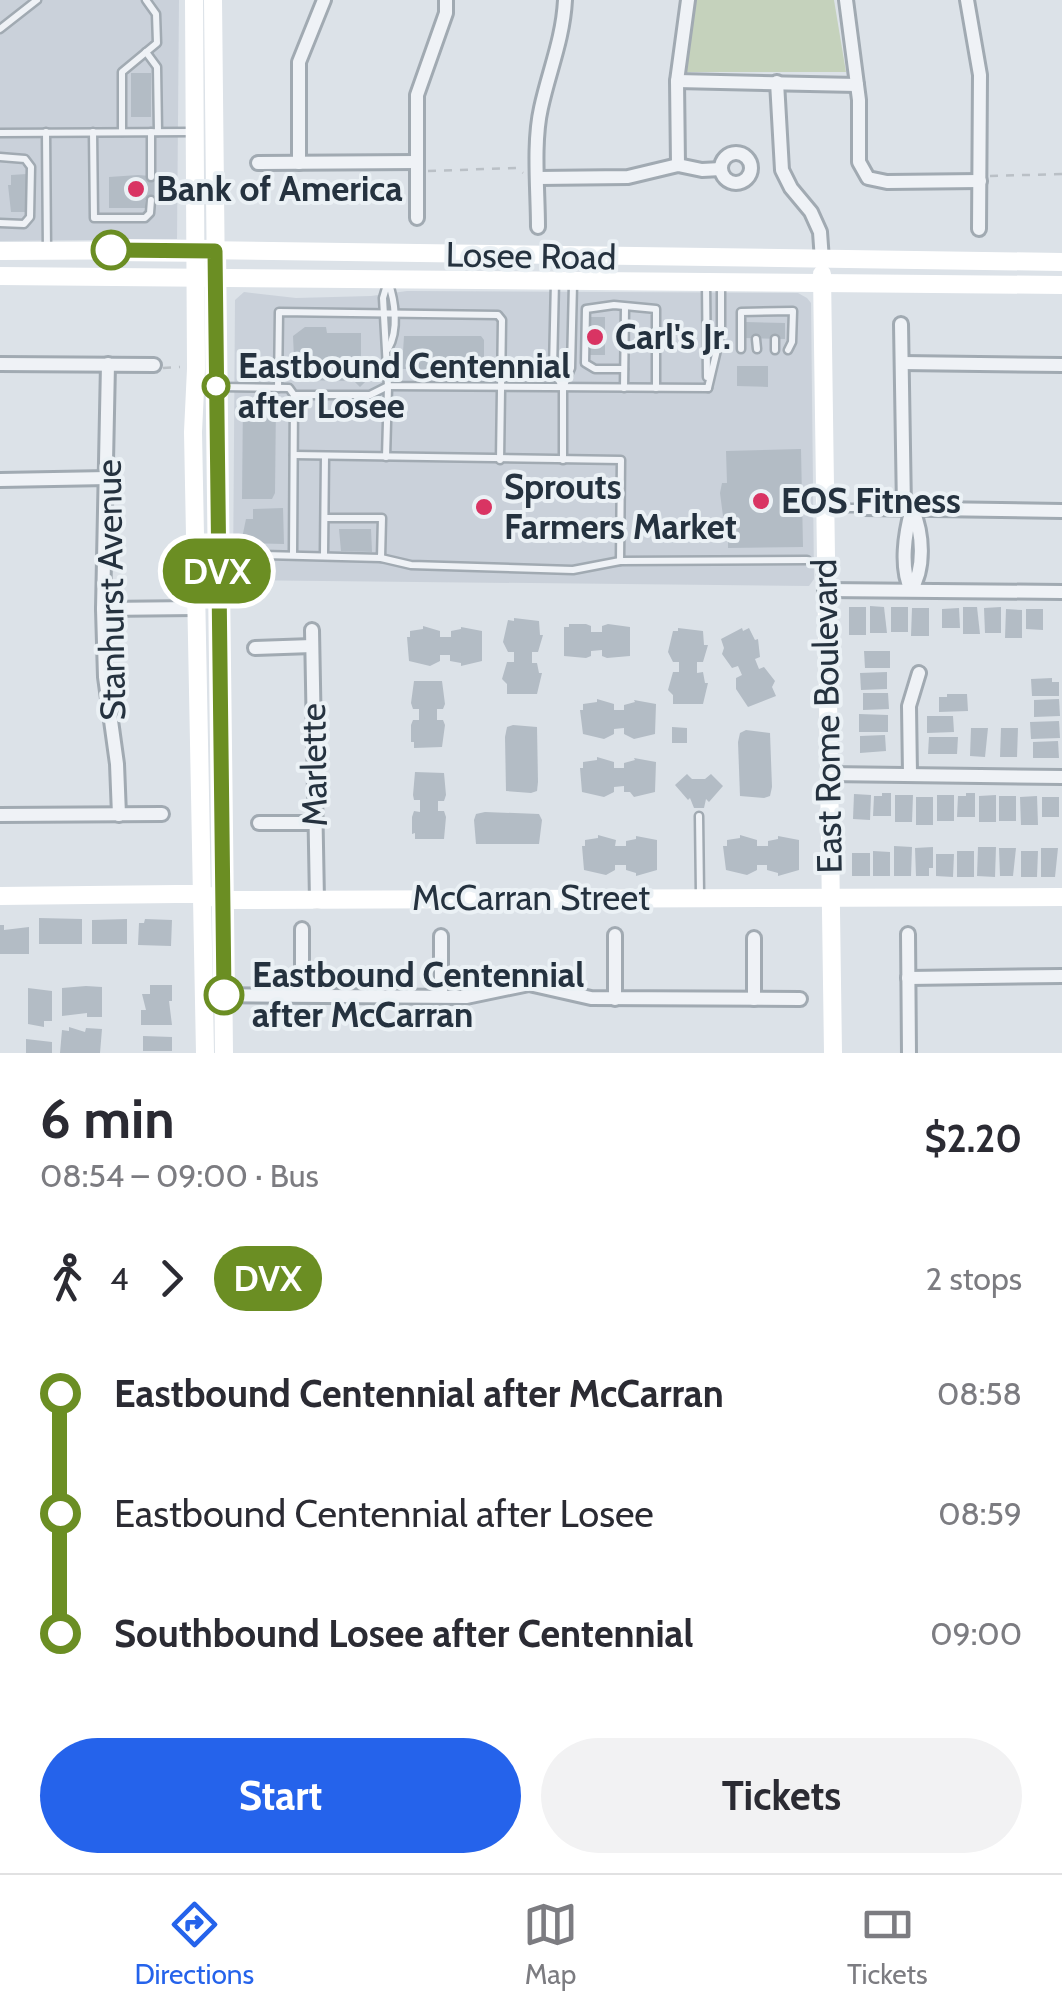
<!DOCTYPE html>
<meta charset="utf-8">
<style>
body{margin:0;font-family:Cabin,sans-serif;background:#f2f2f3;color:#2b2b33;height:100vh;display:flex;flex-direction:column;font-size:38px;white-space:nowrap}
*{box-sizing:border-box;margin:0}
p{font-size:32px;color:#7c7c81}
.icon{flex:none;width:55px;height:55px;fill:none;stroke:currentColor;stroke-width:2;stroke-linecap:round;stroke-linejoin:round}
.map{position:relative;height:1053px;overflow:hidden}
.details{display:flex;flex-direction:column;background:#fff;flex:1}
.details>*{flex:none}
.badge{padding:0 20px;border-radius:32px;font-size:35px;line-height:65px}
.map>.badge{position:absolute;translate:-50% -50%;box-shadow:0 0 0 5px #fff}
.legs{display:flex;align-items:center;gap:15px;height:110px;padding:0 40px;font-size:32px}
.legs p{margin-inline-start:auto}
.overview{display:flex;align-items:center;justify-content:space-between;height:170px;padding:0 40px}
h1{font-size:55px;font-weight:700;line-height:75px}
.button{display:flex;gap:20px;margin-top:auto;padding:20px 40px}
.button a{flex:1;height:115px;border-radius:60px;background:#2563eb;color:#fff;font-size:40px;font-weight:700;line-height:115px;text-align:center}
.button a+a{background:#f2f2f3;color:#2b2b33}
ul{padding:0 40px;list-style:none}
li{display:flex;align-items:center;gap:35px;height:120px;font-size:38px}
li i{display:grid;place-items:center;width:15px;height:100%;margin:0 12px;background:currentColor}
li i::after{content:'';width:25px;height:25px;margin:-12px;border:8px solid;border-radius:50%;background:#fff}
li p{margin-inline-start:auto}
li:first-child i{background:linear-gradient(#0000 50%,currentColor 0)}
li:last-child i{background:linear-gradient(currentColor 50%,#0000 0)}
.tabs{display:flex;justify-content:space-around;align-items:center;height:140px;border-top:2px solid #e1e1e2;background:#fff;font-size:28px;color:#7c7c81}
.tabs a{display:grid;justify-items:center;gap:5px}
.tabs .active{color:#2563eb}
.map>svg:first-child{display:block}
.built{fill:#cad1da}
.green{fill:#c5d2bc}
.building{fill:#b3bcc5}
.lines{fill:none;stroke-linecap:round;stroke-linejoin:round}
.lane-casing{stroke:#a1aab2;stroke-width:11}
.street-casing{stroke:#a1aab2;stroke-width:18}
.path{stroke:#bac0c6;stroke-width:2.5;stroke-dasharray:8 8;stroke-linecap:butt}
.lane{stroke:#eff2f6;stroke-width:6}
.street{stroke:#eff2f6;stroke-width:12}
.secondary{stroke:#fff;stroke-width:18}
.line-1-casing{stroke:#fff;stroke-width:22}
.line-1{stroke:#6b8e23;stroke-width:15}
.poi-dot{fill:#d93463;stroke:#ebf1f5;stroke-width:4}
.stop-1-dot{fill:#fff;stroke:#6b8e23;stroke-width:5}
.labels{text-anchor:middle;stroke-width:8;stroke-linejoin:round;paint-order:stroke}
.poi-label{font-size:35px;font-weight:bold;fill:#25323f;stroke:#ebf1f5;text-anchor:start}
.street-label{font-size:35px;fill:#25323f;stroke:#ebf1f5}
.stop-label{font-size:35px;font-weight:bold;fill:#25323f;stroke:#ebf1f5;text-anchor:start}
</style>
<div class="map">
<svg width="1062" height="1053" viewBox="0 0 1062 1053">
<rect width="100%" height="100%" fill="#dce2e8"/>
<!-- built -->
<g class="built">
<polygon points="0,0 179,0 177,239 0,241"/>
<polygon points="407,291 798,293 807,298 811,303 814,579 809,586 233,580 235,300 244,292 296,298 371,296"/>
</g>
<!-- green -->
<polygon class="green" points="693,0 834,0 846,72 685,72"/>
<!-- building -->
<g class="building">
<rect x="131" y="73" width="20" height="44"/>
<polygon points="27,174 27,212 11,212 8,185 11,185 11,175"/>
<polygon points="138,175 163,177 163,200 145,200 145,208 109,208 109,177"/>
<polygon points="587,317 605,317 605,355 585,355"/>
<polygon points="745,322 785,323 785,339 744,338"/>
<polygon points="305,327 326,327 327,333 361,333 361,373 367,380 360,387 354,381 295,380 293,336"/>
<polygon points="404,336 481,336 484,340 484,369 402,369"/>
<polygon points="737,366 768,366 768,387 737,386"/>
<polygon points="243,399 276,401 275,493 272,499 242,499"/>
<polygon points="801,449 803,547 728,548 728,515 723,516 720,493 722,483 727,483 726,451"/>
<polygon points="283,508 284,544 241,543 246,519 253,519 253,509"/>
<polygon points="339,529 371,529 372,552 341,551"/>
<polygon points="870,606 884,607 887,633 870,633"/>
<rect x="849" y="607" width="17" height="28"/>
<rect x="891" y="607" width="17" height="25"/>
<polygon points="963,607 977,607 980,634 963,634"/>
<polygon points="1001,607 1001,633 985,633 984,608"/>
<polygon points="912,608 929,608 929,636 911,636"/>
<polygon points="959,608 960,628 942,628 942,609"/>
<polygon points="1006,609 1022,610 1022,638 1005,638"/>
<polygon points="1026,609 1043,609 1043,630 1026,629"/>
<polygon points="514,618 539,621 540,635 543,635 538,652 532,652 532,663 537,663 539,673 542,673 537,694 507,694 507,684 502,679 507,662 514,662 514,652 508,652 503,642 508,620 514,621"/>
<polygon points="569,624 586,624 591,626 591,632 602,632 602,626 608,624 630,627 630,656 607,658 602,656 602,650 591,651 591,656 586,658 564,656 564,627 569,627"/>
<polygon points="423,626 440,631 440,637 451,637 451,631 461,629 461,627 482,631 482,661 461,666 461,663 450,661 450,655 440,655 440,661 430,666 409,661 407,637 410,637 410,631 423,629"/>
<polygon points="678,628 703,631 704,645 708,645 703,662 697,662 697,673 703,672 705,683 708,683 703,704 673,704 673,695 668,690 673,672 679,672 679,662 673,662 668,652 673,631 678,631"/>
<polygon points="742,628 743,631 749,628 755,640 758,639 760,657 755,659 759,669 764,667 775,681 772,687 776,696 748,707 736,689 736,678 742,675 738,666 732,668 722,654 724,648 721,639"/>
<polygon points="864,651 890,651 890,668 865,668"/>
<polygon points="887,672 887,689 861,690 860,673"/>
<polygon points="1052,678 1052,682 1059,682 1059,696 1032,696 1031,679"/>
<polygon points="414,681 442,681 445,704 443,709 437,709 437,720 443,720 445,725 442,747 414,748 414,742 411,742 411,725 413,720 419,720 419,709 413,709 411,703"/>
<polygon points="863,693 888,693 889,709 863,710"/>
<polygon points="947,694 967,694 968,711 939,712 939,697 947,697"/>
<polygon points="597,699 614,704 614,710 624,710 624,705 635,702 634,700 656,704 655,734 634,739 624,734 624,728 614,729 614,734 604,739 583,734 580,710 583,710 583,704 597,702"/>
<polygon points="1059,699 1060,716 1034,717 1034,700"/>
<polygon points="859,714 888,715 888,732 859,732"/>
<polygon points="927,716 953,716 954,732 927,733"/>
<polygon points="1059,721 1060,738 1031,739 1030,722"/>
<polygon points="513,725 537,727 538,782 537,791 531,793 506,791 505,737 507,727"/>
<polygon points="672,727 687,728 687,743 672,743"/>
<polygon points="971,728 988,728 985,757 970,756"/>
<polygon points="1001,728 1018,728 1017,757 1000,757"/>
<polygon points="746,730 770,733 772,787 770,796 764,798 740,796 738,742 740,733"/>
<polygon points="885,735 886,751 860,753 860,736"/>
<polygon points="929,737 958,737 957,754 928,754"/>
<polygon points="1058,741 1059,758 1033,758 1033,742"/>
<polygon points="597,757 614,762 614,768 624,768 624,763 635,760 634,758 656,762 655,792 634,797 630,792 624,792 624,786 614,787 614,792 604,797 582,792 580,768 583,768 583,762 597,760"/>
<polygon points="415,772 444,773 446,795 444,801 438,801 438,811 444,811 446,817 444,839 415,839 415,833 412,834 412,817 414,811 420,812 420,800 414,800 413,795"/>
<polygon points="687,774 692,779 705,779 711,774 723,786 709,802 706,799 704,808 694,808 690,798 688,800 675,785"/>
<polygon points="882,793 891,793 891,816 873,816 874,796 882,796"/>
<polygon points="966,793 975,793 975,817 957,817 958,796 966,796"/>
<polygon points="854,794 871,795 870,820 853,819"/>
<polygon points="895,795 913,795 912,822 895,822"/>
<rect x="937" y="795" width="17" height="26"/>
<polygon points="996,795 996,822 979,822 979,796"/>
<rect x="999" y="796" width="17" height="25"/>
<polygon points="1037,796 1038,825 1021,825 1020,797"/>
<rect x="916" y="797" width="17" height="28"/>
<rect x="1042" y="797" width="17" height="20"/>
<polygon points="485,812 539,814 542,820 539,844 476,844 474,820 476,814"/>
<polygon points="598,835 616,840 615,846 626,846 626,841 636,839 636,836 657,840 657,870 636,876 636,873 626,870 626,865 615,865 615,870 606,875 584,870 582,846 585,846 585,840 598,838"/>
<polygon points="740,835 757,840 757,846 768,846 768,841 778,839 778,836 799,840 799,870 778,876 778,873 767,870 767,865 757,865 757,870 747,875 726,870 723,846 727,846 727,840 740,838"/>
<polygon points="894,846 912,847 911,876 894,876"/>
<polygon points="933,847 933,868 929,868 929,876 916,876 915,848"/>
<polygon points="978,847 996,847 995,877 977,876"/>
<polygon points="999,848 1016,848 1013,876 1000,876"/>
<polygon points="1041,848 1058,848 1055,877 1041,877"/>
<polygon points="873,851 890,852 890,876 873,876"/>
<rect x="957" y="851" width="17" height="26"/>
<polygon points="1021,851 1038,851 1037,877 1021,877"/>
<rect x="852" y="853" width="18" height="23"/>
<polygon points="936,854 954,854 953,877 936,876"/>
<polygon points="39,918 82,919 82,944 39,944"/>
<polygon points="127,919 127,944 92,944 92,920"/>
<polygon points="145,919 172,920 171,946 138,945 139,923 144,923"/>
<polygon points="0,925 4,925 4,930 29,927 29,954 0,954"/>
<polygon points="150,985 172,985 172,1001 169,1001 172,1025 141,1025 141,1010 146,1010 142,994 150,994"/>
<polygon points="86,986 102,987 102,1017 87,1017 87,1013 62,1016 62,988"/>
<polygon points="28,988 52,991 52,1021 44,1021 44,1027 28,1024"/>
<polygon points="69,1027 85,1032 86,1028 102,1029 100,1053 60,1053 62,1030 69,1031"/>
<polygon points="143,1036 172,1037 172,1051 143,1051"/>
<polygon points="26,1039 52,1042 52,1053 26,1053"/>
</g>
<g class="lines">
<!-- lane casing -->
<g class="lane-casing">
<g id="lane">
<polyline points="0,29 37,0"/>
<polyline points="146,52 157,67 158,132"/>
<polyline points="46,132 47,251"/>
<polyline points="93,132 94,218 145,218 150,213 151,200"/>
<polyline points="122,132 122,72 157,43 156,14 146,0"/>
<polyline points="151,132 151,177"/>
<polyline points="0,133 193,132"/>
<polyline points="0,157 25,159 31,167 30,217 24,224 0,223"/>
<polyline points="388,281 383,298 388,386 708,388"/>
<polyline points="555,281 553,369 562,386"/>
<polyline points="706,284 707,377"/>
<polyline points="756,339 757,349"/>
<polyline points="775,339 775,350"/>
<path d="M388,349C399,330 395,301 388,281"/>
<polyline points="741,349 741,312 793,311 792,342 788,350"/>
<polyline points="624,369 595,369 585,363 586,309 614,305 656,309 656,388"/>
<polyline points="221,387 289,388 294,395 370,395 388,386"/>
<polyline points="278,388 279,312 498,315 502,320 500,460"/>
<polyline points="624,388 625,308"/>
<polyline points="708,388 721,333 721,286"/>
<polyline points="294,455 621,460 620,561 807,560"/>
<polyline points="386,457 388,387"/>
<polyline points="563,460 563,388 571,368 573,284"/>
<polyline points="829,508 862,508"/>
<polyline points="220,554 381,558 382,518 325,518"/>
<polyline points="324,554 325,456"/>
<polyline points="293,555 294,396"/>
<polyline points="381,558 411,565 573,570 620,561"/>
<polyline points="699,816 700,894"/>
</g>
</g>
<!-- street casing -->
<g class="street-casing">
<g id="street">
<polyline points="846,0 859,100 859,162 868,178 887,182 980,181"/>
<polyline points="967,0 980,75 979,229"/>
<polyline points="677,81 857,85"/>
<polyline points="777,82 782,170 791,188 811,212 820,232 822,260"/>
<circle cx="736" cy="168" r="15"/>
<polyline points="258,163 417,162"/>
<polyline points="299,163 299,62 324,0"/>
<polyline points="678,165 677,81 688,0"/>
<polyline points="538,178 628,177 678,165 702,170 721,169"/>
<polyline points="417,218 417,95 446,13 446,0"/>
<path d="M538,227C538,191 533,143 541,108C549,71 563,39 565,0"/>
<polyline points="901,324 904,509"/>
<polyline points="902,363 1062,365"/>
<polyline points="0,364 154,365"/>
<polyline points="108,364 103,609 105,677 117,764 119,815"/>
<polyline points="0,480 108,478"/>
<polyline points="864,508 1062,511"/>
<polyline points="825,590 1062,592"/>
<path d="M911,590C925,569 923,532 912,509"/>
<path d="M911,590C900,568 905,533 912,509"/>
<polyline points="103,609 195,608"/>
<polyline points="312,630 317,900"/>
<polyline points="255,648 312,646"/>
<polyline points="828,774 1062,777"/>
<polyline points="910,774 909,706 919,673"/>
<polyline points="0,815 162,814"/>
<polyline points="259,823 315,823"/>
<polyline points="302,929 302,995"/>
<polyline points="908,934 909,1053"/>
<polyline points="615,935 615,999"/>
<polyline points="908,978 1062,976"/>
<polyline points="204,995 466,997 529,984 591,998 800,999"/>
<polyline points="441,996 441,936"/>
<polyline points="754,999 754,938"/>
</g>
</g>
<!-- path -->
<g class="path">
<polyline points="428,171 516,168 523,173"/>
<polyline points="990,176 1062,174"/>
<polyline points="163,368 180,367"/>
</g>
<!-- lane -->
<use href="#lane" class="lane"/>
<!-- street -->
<use href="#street" class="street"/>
<!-- secondary -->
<g class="secondary">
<polyline points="194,0 196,369 193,432 205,1053"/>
<polyline points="213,0 224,1053"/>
<polyline points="0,251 196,250 1062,262"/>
<polyline points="822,274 833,1053"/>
<polyline points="0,276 1062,285"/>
<polyline points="0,896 177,894 202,894 223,900 1062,897"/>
</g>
</g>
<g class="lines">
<!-- line-1 casing -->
<g class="line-1-casing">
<polyline id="line-1" points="111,250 215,251 224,995"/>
</g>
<!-- line-1 -->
<use href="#line-1" class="line-1"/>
</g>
<!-- markers -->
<g class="poi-dot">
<circle cx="136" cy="189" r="10"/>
<circle cx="595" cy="337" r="10"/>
<circle cx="761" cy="501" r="10"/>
<circle cx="484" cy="507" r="10"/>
</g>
<g class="stop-1-dot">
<circle cx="111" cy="250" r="18"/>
<circle cx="216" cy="386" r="12"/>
<circle cx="224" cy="995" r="18"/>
</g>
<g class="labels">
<!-- poi labels -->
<g class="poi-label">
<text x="156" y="201">Bank of America</text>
<text x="615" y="349">Carl's Jr.</text>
<text x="504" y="499">Sprouts<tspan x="504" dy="40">Farmers Market</tspan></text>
<text x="781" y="513">EOS Fitness</text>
</g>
<!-- street labels -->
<g class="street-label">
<text transform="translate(531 256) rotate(1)" y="12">Losee Road</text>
<text transform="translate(111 590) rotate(-91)" y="12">Stanhurst Avenue</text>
<text transform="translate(827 716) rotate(-91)" y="12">East Rome Boulevard</text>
<text transform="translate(314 765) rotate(-91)" y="12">Marlette</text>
<text x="531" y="910">McCarran Street</text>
</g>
<!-- stop labels -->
<g class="stop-label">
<text x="238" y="378">Eastbound Centennial<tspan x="238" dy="40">after Losee</tspan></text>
<text x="252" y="987">Eastbound Centennial<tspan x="252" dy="40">after McCarran</tspan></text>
</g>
</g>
</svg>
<b class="badge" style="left:217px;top:571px;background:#6b8e23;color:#fff">DVX</b>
</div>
<section class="details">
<div class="overview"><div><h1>6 min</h1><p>08:54 – 09:00 · Bus</p></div><b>$2.20</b></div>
<div class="legs"><svg class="icon" aria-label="walk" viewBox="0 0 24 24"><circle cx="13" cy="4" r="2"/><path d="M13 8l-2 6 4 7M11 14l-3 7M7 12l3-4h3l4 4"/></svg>4<svg class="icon" aria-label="forward" viewBox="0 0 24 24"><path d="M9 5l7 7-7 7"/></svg><b class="badge" style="background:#6b8e23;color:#fff">DVX</b><p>2 stops</p></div>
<ul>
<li><i style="color:#6b8e23"></i><b>Eastbound Centennial after McCarran</b><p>08:58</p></li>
<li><i style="color:#6b8e23"></i><span>Eastbound Centennial after Losee</span><p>08:59</p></li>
<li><i style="color:#6b8e23"></i><b>Southbound Losee after Centennial</b><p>09:00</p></li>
</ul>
<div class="button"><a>Start</a><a>Tickets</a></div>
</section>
<nav class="tabs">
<a class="active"><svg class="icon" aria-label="directions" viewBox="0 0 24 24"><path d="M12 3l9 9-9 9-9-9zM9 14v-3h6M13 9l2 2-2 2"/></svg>Directions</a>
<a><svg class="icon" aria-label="map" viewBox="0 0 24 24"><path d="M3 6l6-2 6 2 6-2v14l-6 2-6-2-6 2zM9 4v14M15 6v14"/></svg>Map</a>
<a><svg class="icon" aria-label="tickets" viewBox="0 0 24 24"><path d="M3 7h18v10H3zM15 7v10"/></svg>Tickets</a>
</nav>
